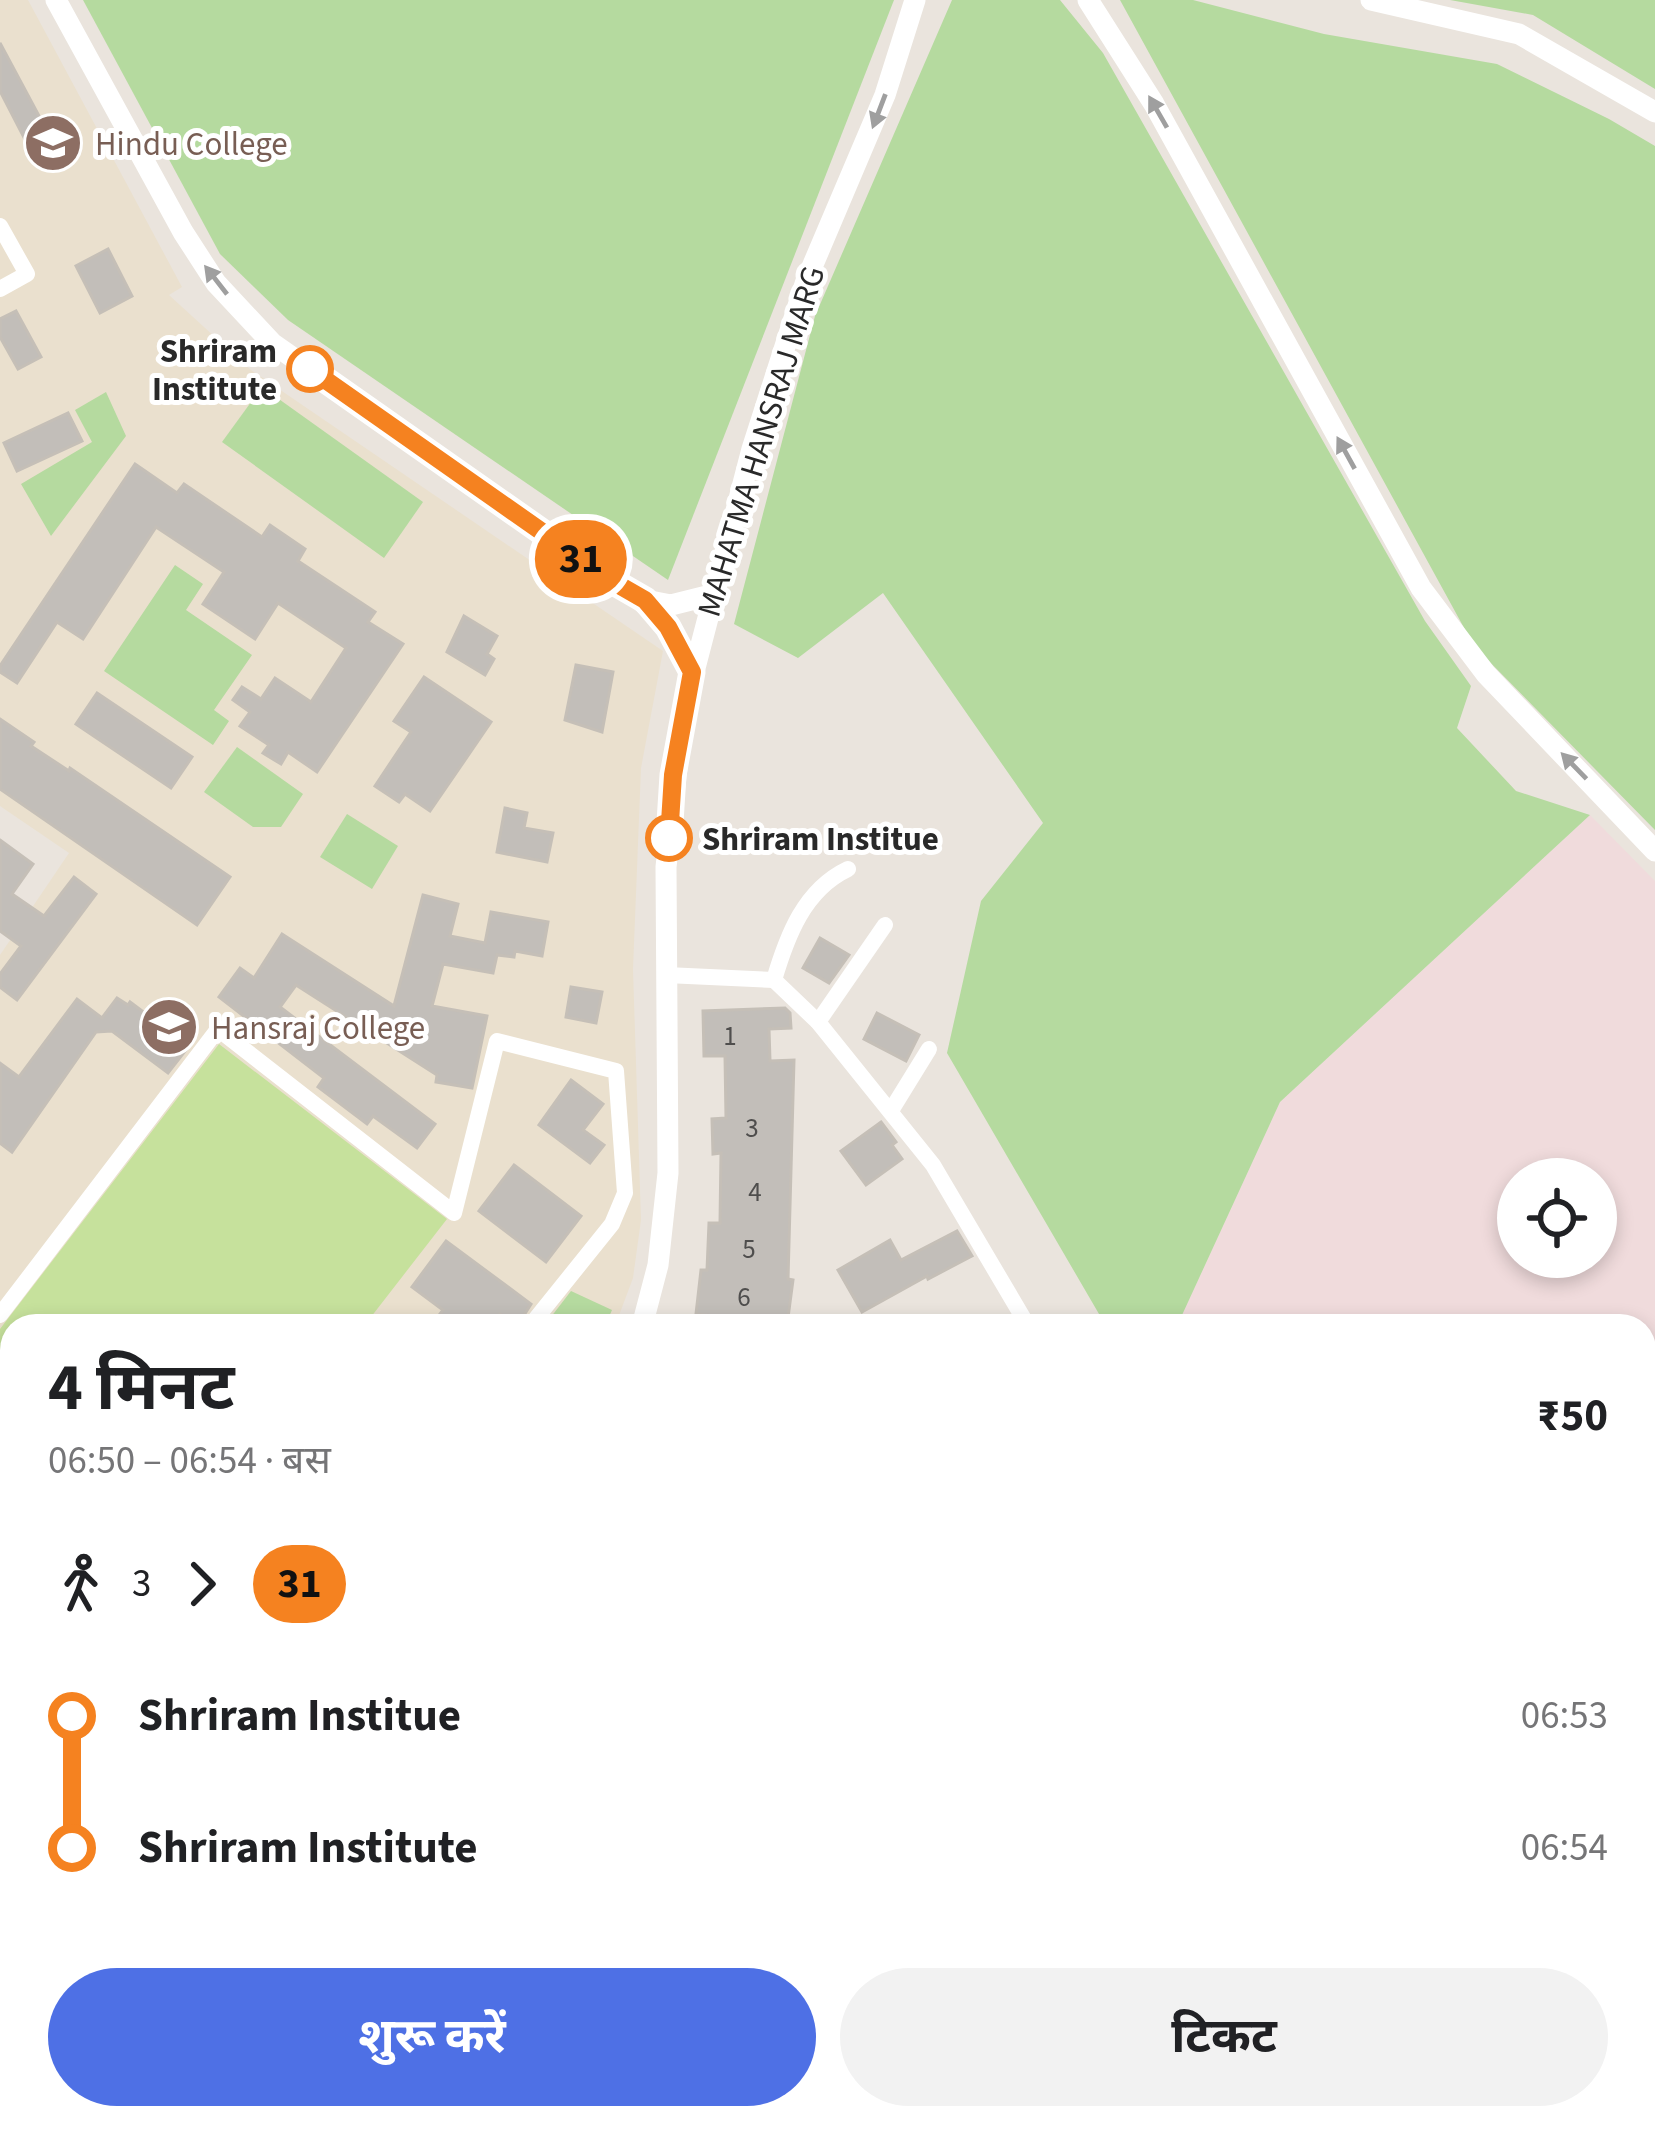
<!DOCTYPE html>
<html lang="hi">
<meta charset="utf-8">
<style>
body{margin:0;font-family:"Source Sans 3","Noto Sans Devanagari",sans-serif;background:#f2f2f2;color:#202124;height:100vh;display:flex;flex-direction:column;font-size:45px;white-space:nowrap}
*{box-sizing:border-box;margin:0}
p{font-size:39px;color:#757577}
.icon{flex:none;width:66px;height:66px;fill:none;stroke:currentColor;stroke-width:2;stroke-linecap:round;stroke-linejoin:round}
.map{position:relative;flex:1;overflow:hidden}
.drawer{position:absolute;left:0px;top:1314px;width:1656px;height:816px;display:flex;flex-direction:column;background:#fff;border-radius:36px 36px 0 0;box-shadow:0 6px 18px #0003}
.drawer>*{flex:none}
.badge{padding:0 24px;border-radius:39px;font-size:42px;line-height:78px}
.controls{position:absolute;left:1497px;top:1158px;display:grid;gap:24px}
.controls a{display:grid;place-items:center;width:120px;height:120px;border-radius:50%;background:#fff;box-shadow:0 6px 18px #0003;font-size:60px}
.map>.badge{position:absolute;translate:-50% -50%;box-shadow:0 0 0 6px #fff}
.legs{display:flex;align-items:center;gap:18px;height:132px;padding:0 48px;font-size:39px}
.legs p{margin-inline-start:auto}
.head{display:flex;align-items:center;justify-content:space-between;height:204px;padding:0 48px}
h1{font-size:66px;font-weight:700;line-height:90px}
.primary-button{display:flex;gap:24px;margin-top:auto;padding:24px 48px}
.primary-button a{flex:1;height:138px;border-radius:72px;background:#4e70e5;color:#fff;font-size:48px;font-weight:700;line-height:138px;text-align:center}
.primary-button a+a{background:#f2f2f2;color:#202124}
ul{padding:0 48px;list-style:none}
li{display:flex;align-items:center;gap:42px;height:132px;font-size:45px}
li i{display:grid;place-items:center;width:18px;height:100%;margin:0 15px;background:currentColor}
li i::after{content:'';width:30px;height:30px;margin:-15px;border:9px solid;border-radius:50%;background:#fff}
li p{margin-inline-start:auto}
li:first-child i{background:linear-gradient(#0000 50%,currentColor 0)}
li:last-child i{background:linear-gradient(currentColor 50%,#0000 0)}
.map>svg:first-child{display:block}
.education{fill:#eae0ce}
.medical{fill:#f0dbdc;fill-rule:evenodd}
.green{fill:#b5da9f}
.pitch{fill:#c6e19c}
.building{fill:#c2beb9;stroke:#c5bfb7;stroke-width:3}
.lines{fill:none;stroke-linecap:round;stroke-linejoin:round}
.minor{stroke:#fff;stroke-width:16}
.tertiary{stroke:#fff;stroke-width:21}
.oneway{fill:#9f9f9f}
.line-1-casing{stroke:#fff;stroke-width:27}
.line-1{stroke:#f58220;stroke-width:18}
.stop-1-dot{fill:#fff;stroke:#f58220;stroke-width:6}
.labels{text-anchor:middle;stroke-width:10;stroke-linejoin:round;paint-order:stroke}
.number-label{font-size:27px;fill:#4f4e4d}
.education-label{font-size:33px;fill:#785e54;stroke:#fff;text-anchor:start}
.stop-label{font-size:33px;font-weight:bold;fill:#292929;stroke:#fff;text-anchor:end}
.street-label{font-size:33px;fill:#292929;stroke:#fff}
</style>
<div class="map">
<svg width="1655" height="2130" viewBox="0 0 1655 2130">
<rect width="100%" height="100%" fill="#eae4dd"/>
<!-- education -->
<polygon class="education" points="0,0 28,0 182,287 169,295 251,370 663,651 641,768 633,969 641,1220 633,1278 615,1326 12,1326 12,1441 0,1428 0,955 69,853 0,806"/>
<!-- medical -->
<path class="medical" d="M1590,815L1655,881V1963L1644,1973V1326H1177L1280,1102ZM1518,1179H1596V1257H1518Z"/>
<!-- green -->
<g class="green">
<polygon points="83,0 894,0 668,580 288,320 220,254"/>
<polygon points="952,0 1060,0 1103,53 1425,621 1471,686 1457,728 1516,791 1590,815 1280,1102 1177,1326 1106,1326 947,1053 981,901 1043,823 883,593 798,658 734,624 815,316"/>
<polygon points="1120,0 1193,0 1324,34 1497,64 1609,119 1655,146 1655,830 1474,646"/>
<polygon points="1450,0 1655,0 1655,89 1533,15"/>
<polygon points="262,387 423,502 384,558 222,442"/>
<polygon points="106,392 126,436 51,536 21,484 92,442 75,410"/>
<polygon points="175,565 203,584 186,610 252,655 214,710 229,721 213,745 104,671"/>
<polygon points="237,747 303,794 281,827 253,827 204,792"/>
<polygon points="347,814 398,846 372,889 320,857"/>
<polygon points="571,1291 612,1310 605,1326 544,1326"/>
<polygon points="0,1751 12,1766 12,1889 0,1894"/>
<polygon points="1655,1963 1655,2115 1644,2103 1644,1973"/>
</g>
<!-- pitch -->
<polygon class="pitch" points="219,1044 447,1219 364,1326 12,1326 12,1392 0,1382 0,1329"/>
<!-- building -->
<g class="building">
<polygon points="0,43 53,142 32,153 0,91"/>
<polygon points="108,249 132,296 100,313 76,266"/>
<polygon points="16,311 41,357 18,369 0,337 0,319"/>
<polygon points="68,413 82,441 17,471 4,443"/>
<polygon points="135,464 177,493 184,484 262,537 270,525 305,549 298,561 375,612 368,622 403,644 317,772 288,752 281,764 263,753 269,745 240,726 250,712 233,700 242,687 261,699 275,678 311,702 346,648 278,603 255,639 203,604 224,572 156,527 83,639 57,622 17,683 0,672 0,666"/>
<polygon points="464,616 497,636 487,654 494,659 485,675 447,652"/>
<polygon points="576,665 613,672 602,732 565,720"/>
<polygon points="424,677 491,722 430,811 405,794 399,802 375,786 411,732 394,721"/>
<polygon points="97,693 192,757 171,788 76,724"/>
<polygon points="0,719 34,742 31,746 69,771 70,768 230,877 197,925 0,789"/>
<polygon points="505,808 527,813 524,828 553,833 547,862 497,852"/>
<polygon points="0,840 33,864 12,894 44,916 74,877 96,894 17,1000 0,987 0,974 21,946 0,931"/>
<polygon points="423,895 458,904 450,936 485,943 491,912 548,922 542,956 515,951 514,957 497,955 493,973 443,964 432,1006 487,1016 472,1088 436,1082 437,1075 296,985 280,1007 435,1124 417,1148 373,1116 367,1124 318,1087 324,1078 219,997 240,968 254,978 282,934 394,1006"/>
<polygon points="820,938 849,955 829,983 803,968"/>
<polygon points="571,987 602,992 596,1023 566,1017"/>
<polygon points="117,998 128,1005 130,1002 189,1046 168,1073 112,1031 96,1032 12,1152 0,1143 0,1063 19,1077 77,999 102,1018"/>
<polygon points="785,1008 790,1013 791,1028 769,1029 770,1061 794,1060 788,1279 793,1280 787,1325 696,1314 701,1270 707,1270 709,1223 720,1223 721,1153 713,1154 712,1119 726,1118 725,1056 704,1056 703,1011"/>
<polygon points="877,1013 919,1035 906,1061 864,1039"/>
<polygon points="571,1080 603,1104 583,1130 604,1145 590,1163 539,1125"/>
<polygon points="881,1122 896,1142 892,1145 902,1159 866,1185 841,1151"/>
<polygon points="514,1165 581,1216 546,1262 479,1211"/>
<polygon points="957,1231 972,1256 928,1279 927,1276 862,1312 838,1270 890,1240 901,1260"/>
<polygon points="446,1241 531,1304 517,1326 500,1314 492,1326 431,1326 443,1310 412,1287"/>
</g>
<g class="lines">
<!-- minor -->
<g class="minor">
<polyline points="0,226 27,274 0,289"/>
<path d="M848,869C804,890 787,936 774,980L818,1022L933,1165L1028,1326"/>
<polyline points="666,975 774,980"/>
<polyline points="818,1022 885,925"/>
<polyline points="892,1109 929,1049"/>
<polyline points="0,1315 218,1029 454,1213 497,1041 616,1071 625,1193 612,1224 530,1326"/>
<polyline points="0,1744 12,1759"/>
<polyline points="0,1905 12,1901"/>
<polyline points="1644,1943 1655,1932"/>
<polyline points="0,1986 12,1982"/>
<polyline points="0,2086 12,2082"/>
<polyline points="284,2118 306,2127"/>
<polyline points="716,2118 729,2130"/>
<polyline points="1063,2118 1076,2130"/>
<polyline points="1320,2118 1332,2130"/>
<polyline points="153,2130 186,2118"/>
<polyline points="207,2130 212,2118"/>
<polyline points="954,2130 965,2118"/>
<polyline points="1170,2130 1184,2118"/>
<polyline points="1429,2130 1430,2118"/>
</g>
<!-- tertiary -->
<g class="tertiary">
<path d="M56,0L183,232L216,283L272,343L612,581C656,607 670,628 692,672"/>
<polyline points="1088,0 1154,104 1421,588 1486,674 1655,851"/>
<polyline points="1371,0 1519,34 1655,112"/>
<polyline points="645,600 671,605 711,595"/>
<polyline points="642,1326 658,1265 668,1173 666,867 683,714 752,449 806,281 885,95 915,0"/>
<polyline points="0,1455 12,1470"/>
<polyline points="0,1498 12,1513"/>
<polyline points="540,2118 554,2130"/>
<polyline points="304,2130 309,2118"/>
</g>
</g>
<!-- one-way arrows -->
<defs><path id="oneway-solid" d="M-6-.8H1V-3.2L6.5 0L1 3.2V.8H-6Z" transform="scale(3)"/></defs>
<g class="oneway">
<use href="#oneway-solid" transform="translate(879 111) rotate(111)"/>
<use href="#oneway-solid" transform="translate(1158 112) rotate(-120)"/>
<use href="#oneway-solid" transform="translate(216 280) rotate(-128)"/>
<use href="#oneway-solid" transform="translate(1346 453) rotate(-119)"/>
<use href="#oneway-solid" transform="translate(1574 766) rotate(-134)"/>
</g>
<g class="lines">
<!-- line-1 casing -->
<g class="line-1-casing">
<polyline id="line-1" points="310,369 612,581 645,600 668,627 692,672 673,775 669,838"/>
</g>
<!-- line-1 -->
<use href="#line-1" class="line-1"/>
</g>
<!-- icons -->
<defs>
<g id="university-disc" transform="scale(3)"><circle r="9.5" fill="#8d6e63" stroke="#fff"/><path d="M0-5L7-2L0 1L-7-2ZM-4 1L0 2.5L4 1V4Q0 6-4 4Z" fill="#fff"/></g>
</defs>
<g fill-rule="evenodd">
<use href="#university-disc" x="53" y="143"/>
<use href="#university-disc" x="169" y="1027"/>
</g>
<!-- markers -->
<g class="stop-1-dot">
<circle cx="310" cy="369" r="21"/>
<circle cx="669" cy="838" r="21"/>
</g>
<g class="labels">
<!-- number labels -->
<g class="number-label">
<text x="730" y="1045">1</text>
<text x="752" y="1137">3</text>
<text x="755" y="1201">4</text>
<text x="749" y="1258">5</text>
<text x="744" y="1306">6</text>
</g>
<!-- education labels -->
<g class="education-label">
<text x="95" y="155">Hindu College</text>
<text x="211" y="1039">Hansraj College</text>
</g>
<!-- stop labels -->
<g class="stop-label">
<text x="277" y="362">Shriram<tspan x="277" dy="38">Institute</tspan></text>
<text x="702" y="850" text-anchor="start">Shriram Institue</text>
</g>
<!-- street labels -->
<g class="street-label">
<text transform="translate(760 441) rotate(-73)" y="12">MAHATMA HANSRAJ MARG</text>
</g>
</g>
</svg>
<div class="controls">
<a><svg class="icon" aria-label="locate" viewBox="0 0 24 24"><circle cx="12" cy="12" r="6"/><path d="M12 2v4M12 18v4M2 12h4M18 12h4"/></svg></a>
</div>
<b class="badge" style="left:581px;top:559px;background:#f58220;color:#111">31</b>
<section class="drawer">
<div class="head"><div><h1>4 मिनट</h1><p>06:50 – 06:54 · बस</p></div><b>₹50</b></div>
<div class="legs"><svg class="icon" aria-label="walk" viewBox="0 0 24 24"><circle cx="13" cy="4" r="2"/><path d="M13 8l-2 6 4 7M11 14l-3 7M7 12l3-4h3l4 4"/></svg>3<svg class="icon" aria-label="forward" viewBox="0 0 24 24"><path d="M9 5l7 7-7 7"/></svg><b class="badge" style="background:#f58220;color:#111">31</b></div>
<ul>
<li><i style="color:#f58220"></i><b>Shriram Institue</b><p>06:53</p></li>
<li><i style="color:#f58220"></i><b>Shriram Institute</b><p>06:54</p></li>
</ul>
<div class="primary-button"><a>शुरू करें</a><a>टिकट</a></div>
</section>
</div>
